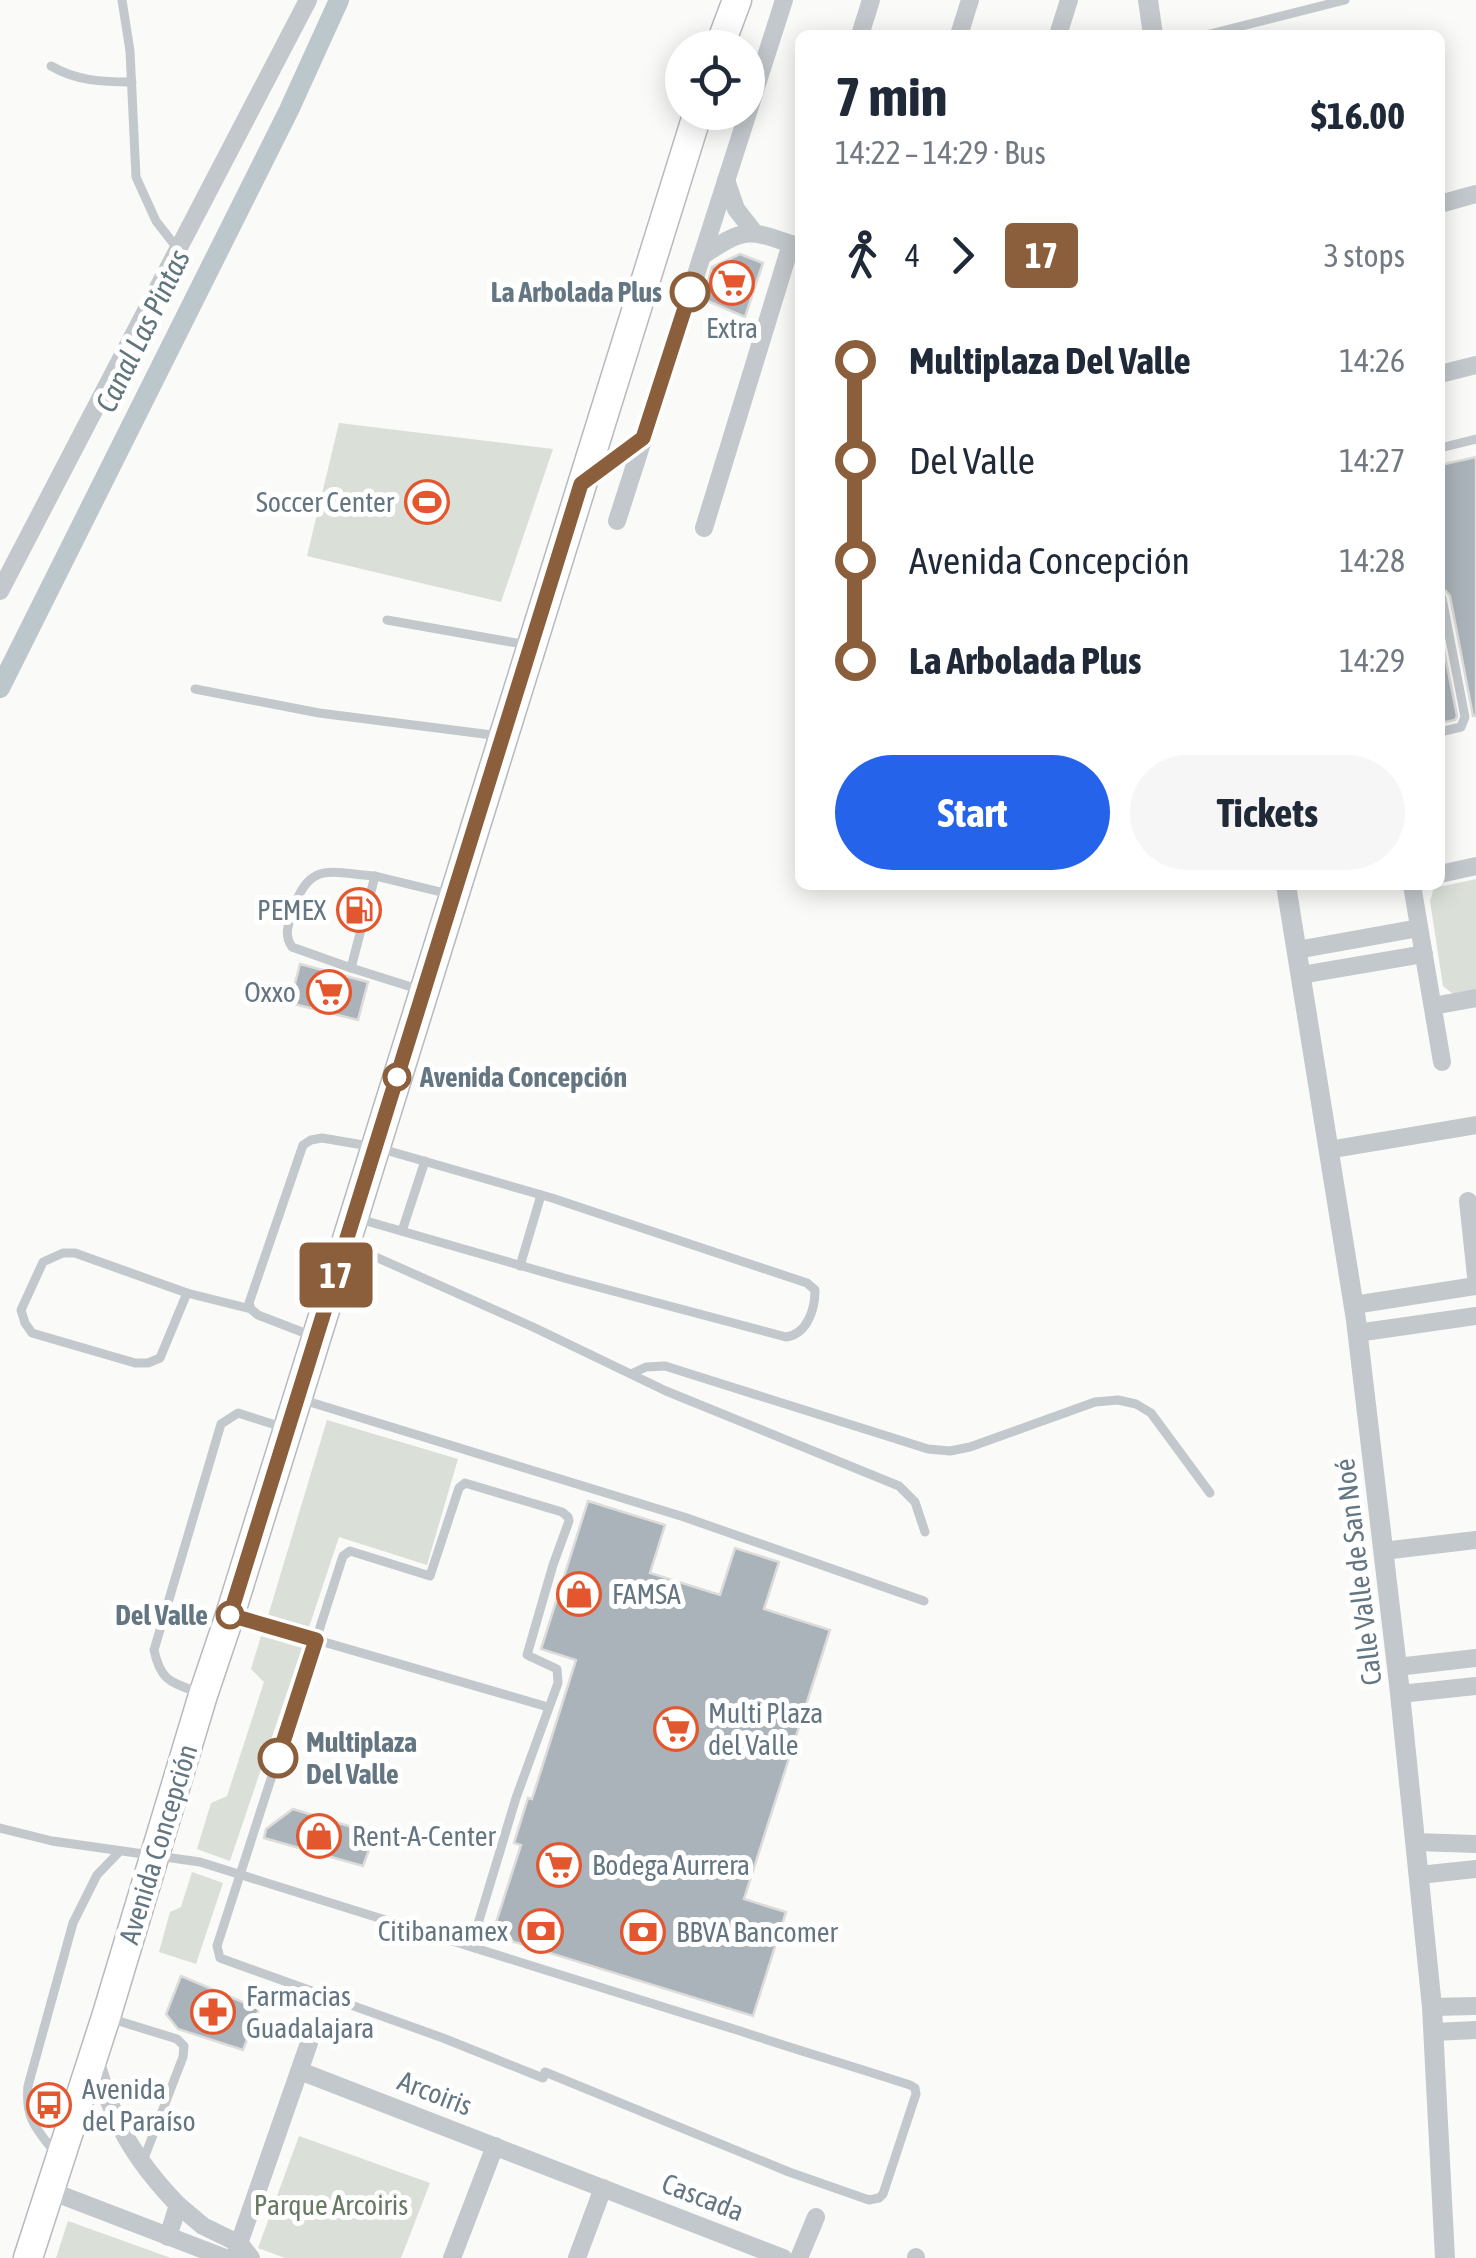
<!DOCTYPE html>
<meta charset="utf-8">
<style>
body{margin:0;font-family:"Asap Condensed",sans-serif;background:#f6f6f7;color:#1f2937;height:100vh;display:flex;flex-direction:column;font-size:38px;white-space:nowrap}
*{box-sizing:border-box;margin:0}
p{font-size:32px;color:#747a83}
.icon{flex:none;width:55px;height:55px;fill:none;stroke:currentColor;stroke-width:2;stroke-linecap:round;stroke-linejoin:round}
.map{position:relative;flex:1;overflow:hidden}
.drawer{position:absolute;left:795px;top:30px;width:650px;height:860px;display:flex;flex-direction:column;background:#fff;border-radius:15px;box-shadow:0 5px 25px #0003}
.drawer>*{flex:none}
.badge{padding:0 20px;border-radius:8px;font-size:35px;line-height:65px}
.fabs{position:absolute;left:665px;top:30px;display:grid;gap:20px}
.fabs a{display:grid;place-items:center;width:100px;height:100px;border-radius:50%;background:#fff;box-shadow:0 5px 25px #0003;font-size:50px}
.map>.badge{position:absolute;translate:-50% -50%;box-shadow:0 0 0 5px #fff}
.legs{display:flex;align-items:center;gap:15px;height:110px;padding:0 40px;font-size:32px}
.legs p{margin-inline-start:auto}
.summary{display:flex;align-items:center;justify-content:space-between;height:170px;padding:0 40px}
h1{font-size:55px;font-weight:700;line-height:75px}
.cta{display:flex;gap:20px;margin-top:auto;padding:20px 40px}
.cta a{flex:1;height:115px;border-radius:60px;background:#2563eb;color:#fff;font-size:40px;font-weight:700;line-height:115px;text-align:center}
.cta a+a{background:#f6f6f7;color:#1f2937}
ul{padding:0 40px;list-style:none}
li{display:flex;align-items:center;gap:35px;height:100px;font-size:38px}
li i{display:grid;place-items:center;width:15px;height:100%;margin:0 12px;background:currentColor}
li i::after{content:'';width:25px;height:25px;margin:-12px;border:8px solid;border-radius:50%;background:#fff}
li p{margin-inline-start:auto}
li:first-child i{background:linear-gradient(#0000 50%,currentColor 0)}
li:last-child i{background:linear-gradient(currentColor 50%,#0000 0)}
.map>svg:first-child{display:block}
.green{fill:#dadfd7}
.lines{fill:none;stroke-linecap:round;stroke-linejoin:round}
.canal{stroke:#bbc7cb;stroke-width:20}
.building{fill:#aab3b9;stroke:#dcdcda;stroke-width:2.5}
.primary-casing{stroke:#b5babe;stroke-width:31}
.service{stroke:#c3c8cc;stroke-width:9}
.minor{stroke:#c3c8cc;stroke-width:18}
.tertiary{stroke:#c3c8cc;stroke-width:20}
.primary{stroke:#fff;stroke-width:28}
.line-1-casing{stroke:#fff;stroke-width:22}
.line-1{stroke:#8b5e3c;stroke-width:15}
.stop-1-dot{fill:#fff;stroke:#8b5e3c;stroke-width:5}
.labels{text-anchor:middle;stroke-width:10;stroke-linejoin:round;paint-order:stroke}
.stop-label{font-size:28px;font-weight:bold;fill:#657683;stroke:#fff;text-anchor:end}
.poi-label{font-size:28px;fill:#657683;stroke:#fff;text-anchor:start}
.street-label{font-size:28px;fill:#657683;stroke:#fff}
.park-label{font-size:28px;fill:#687a64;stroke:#fff}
.water-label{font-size:30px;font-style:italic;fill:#60757c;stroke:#fff}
</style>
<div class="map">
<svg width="1476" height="2258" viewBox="0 0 1476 2258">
<rect width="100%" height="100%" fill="#fafaf8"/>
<!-- green -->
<g class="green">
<polygon points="339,423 553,449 501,602 307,556"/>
<polygon points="1476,879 1476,990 1453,994 1443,986 1430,901 1434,888"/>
<polygon points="327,1420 458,1459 427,1565 339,1537 308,1630 268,1616"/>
<polygon points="261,1636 302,1648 230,1861 197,1849 211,1803 227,1796 264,1682 251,1669"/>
<polygon points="192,1872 223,1883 196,1964 159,1952 170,1912 181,1907"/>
<polygon points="299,2136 430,2183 401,2258 285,2258 258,2248"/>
<polygon points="68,2221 171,2258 56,2258"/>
</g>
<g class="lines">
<!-- canal -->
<polyline class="canal" points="0,688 289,110 339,0"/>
</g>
<!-- building -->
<g class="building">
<polygon points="740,254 763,263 745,317 703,299 712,267"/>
<polygon points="1476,457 1476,716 1473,716 1450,596 1446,591 1440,590 1440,465"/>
<polygon points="1440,630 1457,716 1455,720 1440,723"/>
<polygon points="300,964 368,982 358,1020 290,1003"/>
<polygon points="588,1501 665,1525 650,1573 720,1595 735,1548 779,1562 764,1609 830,1630 744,1899 786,1912 753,2016 492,1935 521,1845 514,1843 528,1798 532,1799 576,1660 541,1649"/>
<polygon points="293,1809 375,1834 363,1866 264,1838 266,1829"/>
<polygon points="181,1976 259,2009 243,2050 178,2029 166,2014"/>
</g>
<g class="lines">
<!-- primary casing -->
<g class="primary-casing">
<g id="primary">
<polyline points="719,48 737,0"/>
<polyline points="28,2258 106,2017 203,1695 230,1615 698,112"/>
</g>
</g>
<!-- service -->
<g class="service">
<polyline points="122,0 130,51 136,177 156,221 177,248"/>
<polyline points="1206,35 1345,0"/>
<path d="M51,66C77,81 102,82 132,82"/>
<polyline points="1440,448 1476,439"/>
<polyline points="387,620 528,645"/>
<polyline points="195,689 319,713 500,736"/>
<polyline points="1440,732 1461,727 1465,717 1442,598"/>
<path d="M351,968L292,947C283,934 289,924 293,910C309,860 331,873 375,876"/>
<polyline points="421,990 351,968 375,876 449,894"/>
<polyline points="402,1231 425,1161"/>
<polyline points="351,1246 533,1327 666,1391 899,1486 915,1502 925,1532"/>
<polygon points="63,1253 75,1253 187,1293 160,1358 148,1363 135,1363 32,1333 25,1323 21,1310 43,1262"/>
<polyline points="520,1266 541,1195"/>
<polyline points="187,1293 251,1309"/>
<path d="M315,1337L258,1315L251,1309L249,1303L303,1145L311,1140L322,1138L375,1147L552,1198L807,1283L815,1290C815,1310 807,1334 786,1337L564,1278L356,1218"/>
<polyline points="631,1374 646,1367 665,1366 928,1449 950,1451 970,1447 1095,1402 1118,1400 1136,1404 1151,1413 1210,1493"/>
<polyline points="300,1399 684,1517 924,1601"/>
<polyline points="234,1616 548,1707"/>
<path d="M200,1693C171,1682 161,1682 154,1650L221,1424L238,1413L285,1428"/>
<path d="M0,1828L52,1841L200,1862L737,2030C794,2049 852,2066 910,2085L915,2088L916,2094L883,2194L879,2198L869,2200L789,2172L545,2072L543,2078L443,2038L220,1958L217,1946L343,1556L350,1551L430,1576L459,1488L465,1483L562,1512L568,1517L569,1521L553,1565L527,1655L557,1669L558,1683L516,1798L471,1947"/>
<polyline points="109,2018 177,2039 184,2046 183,2057 143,2161"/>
<path d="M55,2153C36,2128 25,2119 28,2086L73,1923L97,1875L120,1851"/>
</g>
<!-- minor -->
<g class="minor">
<polyline points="860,35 871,0"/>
<polyline points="959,35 970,0"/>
<polyline points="1058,35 1069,0"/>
<polyline points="726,180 736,209 754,232"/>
<polyline points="1440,204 1476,194"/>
<path d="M702,256C748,225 749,230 800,247"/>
<polyline points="1440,374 1476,365"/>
<polyline points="585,481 643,437"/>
<polyline points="617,521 784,0"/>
<polyline points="704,528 791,244"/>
<polyline points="0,591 308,0"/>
<polyline points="1440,874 1476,866"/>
<polyline points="1412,885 1442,1062"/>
<polyline points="1297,950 1419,928"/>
<polyline points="1301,975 1424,954"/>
<polyline points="1433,1006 1476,998"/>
<polyline points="1328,1150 1476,1125"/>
<polyline points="1468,1201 1476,1276"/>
<polyline points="1354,1305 1476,1286"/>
<polyline points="1357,1333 1476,1316"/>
<polyline points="1383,1551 1476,1540"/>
<polyline points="1397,1667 1476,1658"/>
<polyline points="1400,1694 1476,1686"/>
<polyline points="1415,1842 1476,1844"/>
<polyline points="1419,1875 1476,1869"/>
<polyline points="1432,2007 1476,2006"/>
<polyline points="1434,2032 1476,2030"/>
<path d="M95,2059C113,2122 133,2158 178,2205L168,2237"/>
<polyline points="300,2071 783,2258"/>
<polyline points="48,2190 225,2258"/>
<polyline points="178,2205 203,2226 240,2244 251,2258"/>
<polyline points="234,2258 309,2043"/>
<polyline points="452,2258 495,2146"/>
<polyline points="577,2258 603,2188"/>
<polyline points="799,2258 816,2217"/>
<polyline points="916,2258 916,2257"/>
</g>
<!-- tertiary -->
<g class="tertiary">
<polyline points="1148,0 1153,35"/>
<polyline points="1286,885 1356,1320 1399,1684 1432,2007 1445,2258"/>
</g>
<!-- primary -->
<use href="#primary" class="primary"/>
</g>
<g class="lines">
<!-- line-1 casing -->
<g class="line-1-casing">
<polyline id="line-1" points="278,1758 316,1640 230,1615 581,484 643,438 690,292"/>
</g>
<!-- line-1 -->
<use href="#line-1" class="line-1"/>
</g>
<!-- icons -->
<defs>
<g id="supermarket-ring" transform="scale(2.25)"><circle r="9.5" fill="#fff" stroke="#e4572e" stroke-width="1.5"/><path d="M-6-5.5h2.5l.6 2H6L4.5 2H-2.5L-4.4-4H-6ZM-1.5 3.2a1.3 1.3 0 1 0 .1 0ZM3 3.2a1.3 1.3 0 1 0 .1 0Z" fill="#e4572e"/></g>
<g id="stadium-ring" transform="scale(2.25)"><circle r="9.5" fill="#fff" stroke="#e4572e" stroke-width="1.5"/><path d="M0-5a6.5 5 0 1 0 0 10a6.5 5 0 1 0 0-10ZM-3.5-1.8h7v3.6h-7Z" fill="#e4572e"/></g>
<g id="fuel-ring" transform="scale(2.25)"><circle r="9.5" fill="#fff" stroke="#e4572e" stroke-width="1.5"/><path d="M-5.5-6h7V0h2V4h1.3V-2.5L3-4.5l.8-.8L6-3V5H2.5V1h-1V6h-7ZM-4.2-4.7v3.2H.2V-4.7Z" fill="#e4572e"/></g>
<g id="shop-ring" transform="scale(2.25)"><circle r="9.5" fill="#fff" stroke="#e4572e" stroke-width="1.5"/><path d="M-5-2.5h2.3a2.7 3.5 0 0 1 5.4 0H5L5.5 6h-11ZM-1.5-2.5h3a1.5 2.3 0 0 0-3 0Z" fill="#e4572e"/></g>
<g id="bank-ring" transform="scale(2.25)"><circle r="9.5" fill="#fff" stroke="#e4572e" stroke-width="1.5"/><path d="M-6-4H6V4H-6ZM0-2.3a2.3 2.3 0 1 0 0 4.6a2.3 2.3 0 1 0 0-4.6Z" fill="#e4572e"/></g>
<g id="pharmacy-ring" transform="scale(2.25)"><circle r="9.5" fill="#fff" stroke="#e4572e" stroke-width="1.5"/><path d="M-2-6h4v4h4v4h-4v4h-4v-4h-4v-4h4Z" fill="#e4572e"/></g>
<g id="bus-ring" transform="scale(2.25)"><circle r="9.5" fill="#fff" stroke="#e4572e" stroke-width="1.5"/><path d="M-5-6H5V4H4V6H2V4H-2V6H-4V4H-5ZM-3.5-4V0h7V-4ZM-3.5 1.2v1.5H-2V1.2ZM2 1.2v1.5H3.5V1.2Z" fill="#e4572e"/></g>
</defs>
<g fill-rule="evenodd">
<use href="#supermarket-ring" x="732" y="283"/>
<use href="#stadium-ring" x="427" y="502"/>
<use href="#fuel-ring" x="359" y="910"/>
<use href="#supermarket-ring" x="329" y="992"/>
<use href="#shop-ring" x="579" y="1594"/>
<use href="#supermarket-ring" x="676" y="1729"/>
<use href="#shop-ring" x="319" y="1836"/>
<use href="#supermarket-ring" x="559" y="1865"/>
<use href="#bank-ring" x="541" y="1931"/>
<use href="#bank-ring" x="643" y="1932"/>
<use href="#pharmacy-ring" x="213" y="2012"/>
<use href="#bus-ring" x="49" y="2105"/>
</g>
<!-- markers -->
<g class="stop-1-dot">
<circle cx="690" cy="292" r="18"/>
<circle cx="397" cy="1077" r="12"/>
<circle cx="230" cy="1615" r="12"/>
<circle cx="278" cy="1758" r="18"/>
</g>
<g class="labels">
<!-- stop labels -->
<g class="stop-label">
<text x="662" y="302">La Arbolada Plus</text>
<text x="420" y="1087" text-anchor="start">Avenida Concepción</text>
<text x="208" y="1625">Del Valle</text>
<text x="306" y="1752" text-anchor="start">Multiplaza<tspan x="306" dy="32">Del Valle</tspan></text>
</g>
<!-- poi labels -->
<g class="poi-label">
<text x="732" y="338" text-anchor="middle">Extra</text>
<text x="394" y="512" text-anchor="end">Soccer Center</text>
<text x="326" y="920" text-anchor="end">PEMEX</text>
<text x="296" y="1002" text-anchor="end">Oxxo</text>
<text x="612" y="1604">FAMSA</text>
<text x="708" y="1723">Multi Plaza<tspan x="708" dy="32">del Valle</tspan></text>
<text x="352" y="1846">Rent-A-Center</text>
<text x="592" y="1875">Bodega Aurrera</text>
<text x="508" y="1941" text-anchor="end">Citibanamex</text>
<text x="676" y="1942">BBVA Bancomer</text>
<text x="246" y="2006">Farmacias<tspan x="246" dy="32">Guadalajara</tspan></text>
<text x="82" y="2099">Avenida<tspan x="82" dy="32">del Paraíso</tspan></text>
</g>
<!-- street labels -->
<g class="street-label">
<text transform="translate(1358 1572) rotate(-97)" y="10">Calle Valle de San Noé</text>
<text transform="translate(158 1844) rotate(-73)" y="10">Avenida Concepción</text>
<text transform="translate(435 2093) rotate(21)" y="10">Arcoiris</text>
<text transform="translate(703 2197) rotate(21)" y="10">Cascada</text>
</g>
<!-- park labels -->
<g class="park-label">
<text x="331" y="2215">Parque Arcoiris</text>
</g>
<!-- water labels -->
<g class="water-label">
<text transform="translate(143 331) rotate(-64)" y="10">Canal Las Pintas</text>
</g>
</g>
</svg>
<div class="fabs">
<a><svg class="icon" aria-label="locate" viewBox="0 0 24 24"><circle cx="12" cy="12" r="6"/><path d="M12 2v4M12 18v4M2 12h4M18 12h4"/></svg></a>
</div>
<b class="badge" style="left:336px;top:1275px;background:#8b5e3c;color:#fff">17</b>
<section class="drawer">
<div class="summary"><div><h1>7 min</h1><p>14:22 – 14:29 · Bus</p></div><b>$16.00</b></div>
<div class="legs"><svg class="icon" aria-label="walk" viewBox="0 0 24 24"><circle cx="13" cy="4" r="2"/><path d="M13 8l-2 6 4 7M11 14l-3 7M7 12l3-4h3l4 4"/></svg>4<svg class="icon" aria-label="forward" viewBox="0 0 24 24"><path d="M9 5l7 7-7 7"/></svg><b class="badge" style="background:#8b5e3c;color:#fff">17</b><p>3 stops</p></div>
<ul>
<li><i style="color:#8b5e3c"></i><b>Multiplaza Del Valle</b><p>14:26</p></li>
<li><i style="color:#8b5e3c"></i><span>Del Valle</span><p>14:27</p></li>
<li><i style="color:#8b5e3c"></i><span>Avenida Concepción</span><p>14:28</p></li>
<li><i style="color:#8b5e3c"></i><b>La Arbolada Plus</b><p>14:29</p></li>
</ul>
<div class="cta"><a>Start</a><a>Tickets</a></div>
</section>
</div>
